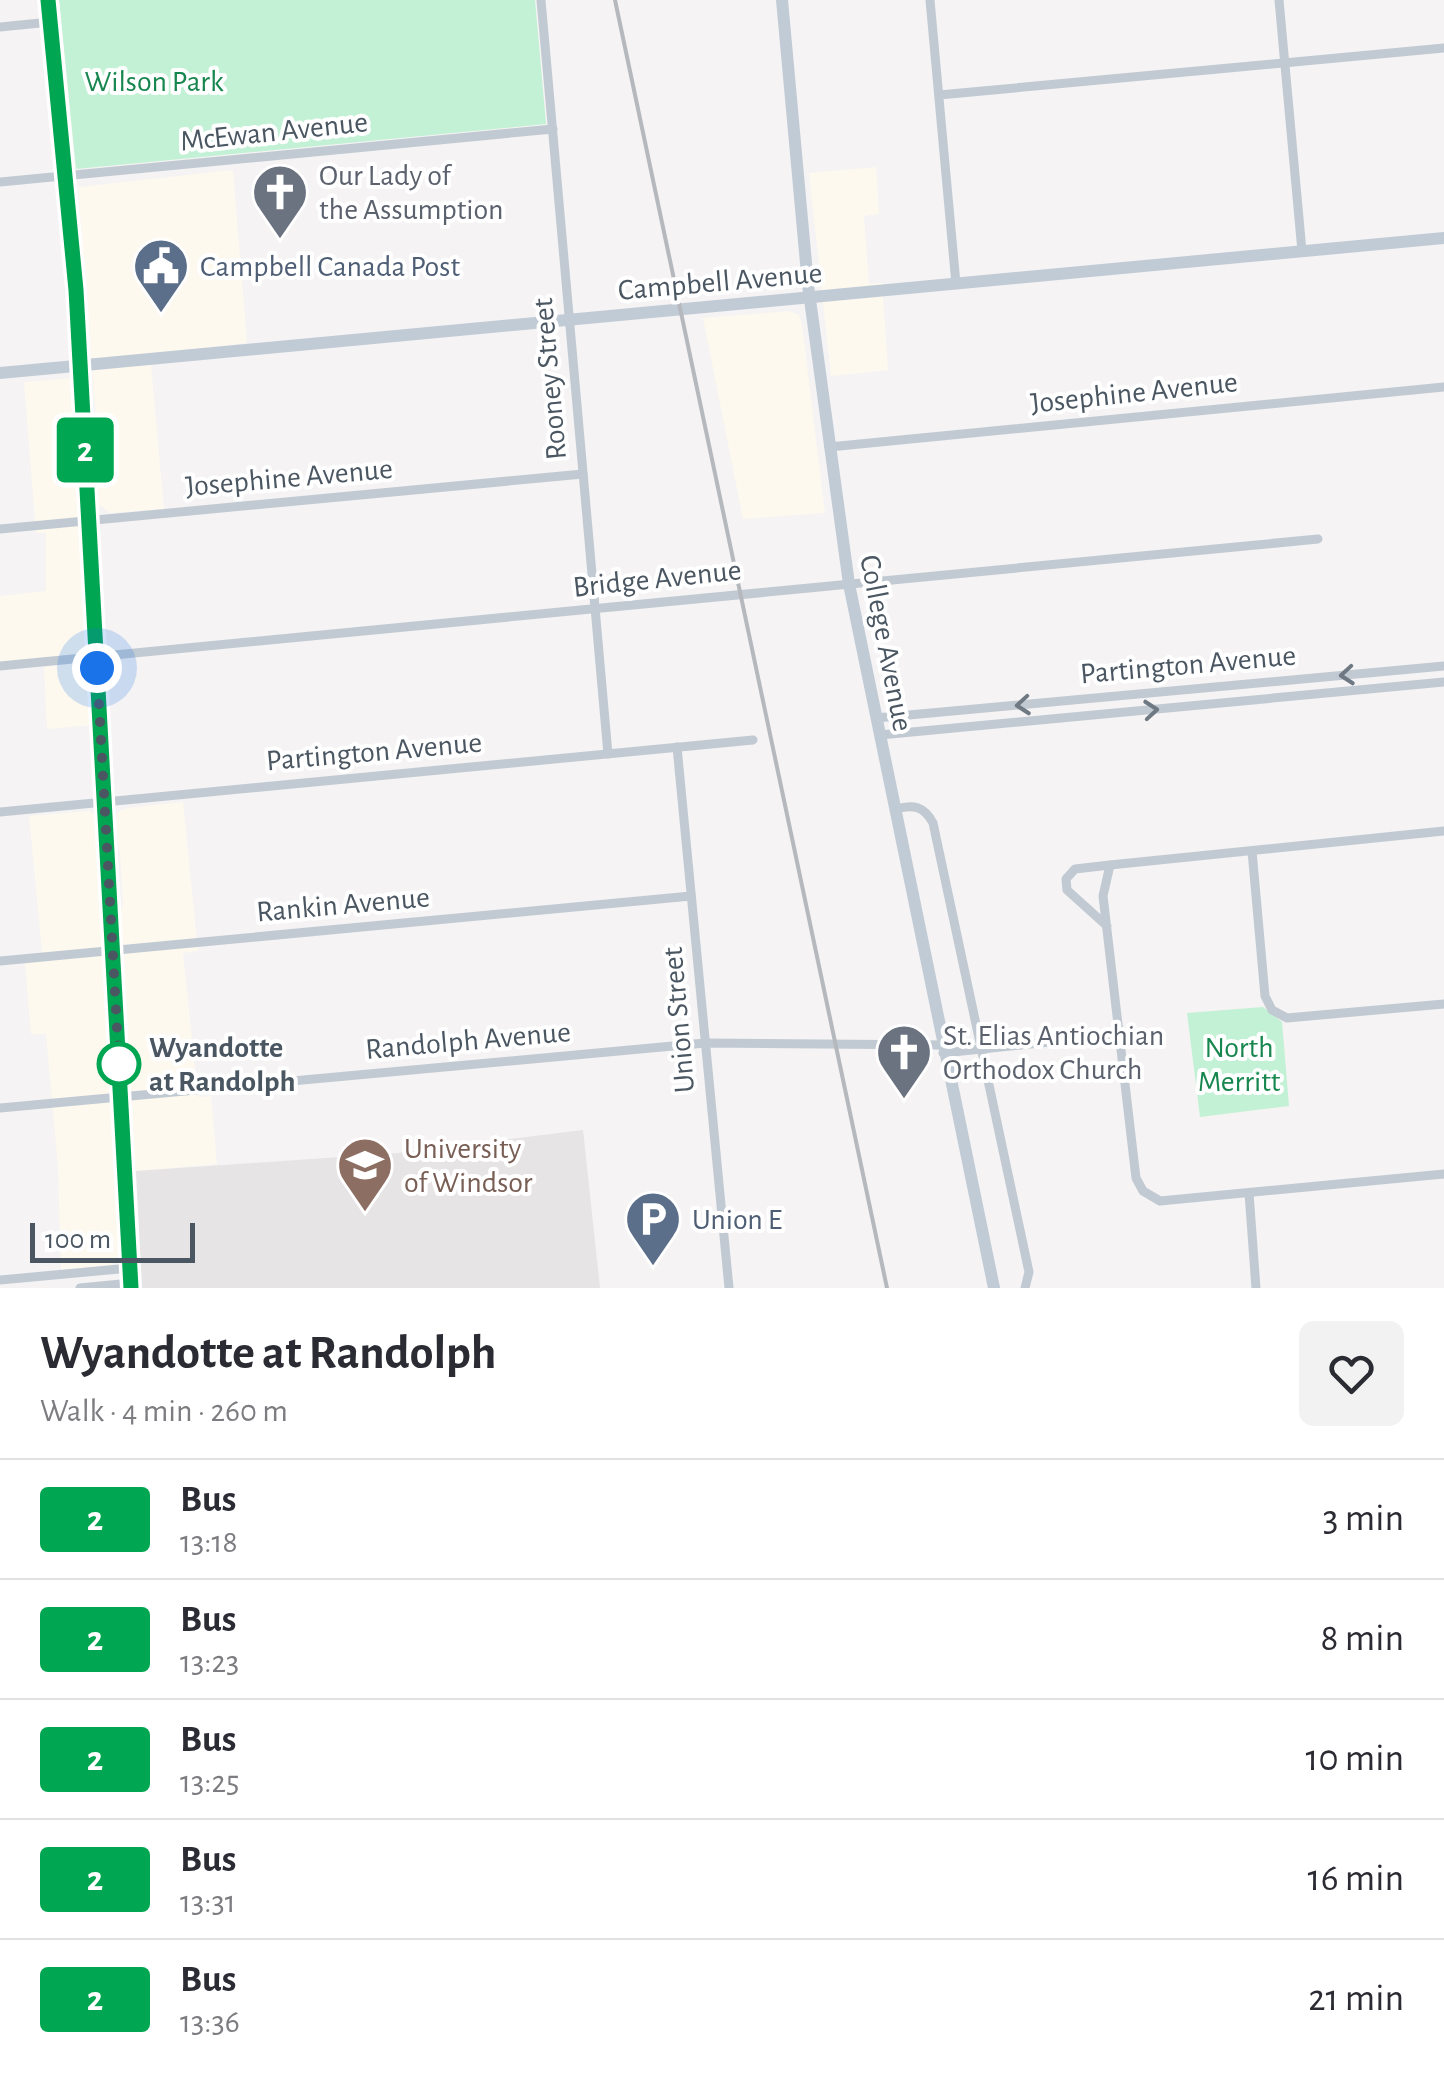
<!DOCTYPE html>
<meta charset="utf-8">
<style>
body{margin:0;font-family:"Alegreya Sans",sans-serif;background:#f2f2f3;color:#2b2b33;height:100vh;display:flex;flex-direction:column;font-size:38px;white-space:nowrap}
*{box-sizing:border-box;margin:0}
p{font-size:32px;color:#7c7c81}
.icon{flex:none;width:55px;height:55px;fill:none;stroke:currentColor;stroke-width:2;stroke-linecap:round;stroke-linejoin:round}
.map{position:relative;height:1288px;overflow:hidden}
.sheet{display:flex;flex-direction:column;background:#fff;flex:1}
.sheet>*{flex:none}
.badge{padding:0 20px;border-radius:8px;font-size:35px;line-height:65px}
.scale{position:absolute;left:30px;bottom:25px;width:165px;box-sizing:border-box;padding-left:10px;border:5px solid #4a5661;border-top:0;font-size:28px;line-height:35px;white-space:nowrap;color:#4a5661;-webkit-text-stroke:8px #fff;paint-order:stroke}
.you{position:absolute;width:50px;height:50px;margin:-25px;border:8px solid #fff;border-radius:50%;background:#1a73e8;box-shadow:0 0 0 15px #1a73e833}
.map>.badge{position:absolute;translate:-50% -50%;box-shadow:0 0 0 5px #fff}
.round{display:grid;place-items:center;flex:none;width:105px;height:105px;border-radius:15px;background:#f2f2f3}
.head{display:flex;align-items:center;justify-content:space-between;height:170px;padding:0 40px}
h1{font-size:48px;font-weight:700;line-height:75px}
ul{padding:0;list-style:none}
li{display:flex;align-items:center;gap:30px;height:120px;padding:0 40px;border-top:2px solid #e1e1e2}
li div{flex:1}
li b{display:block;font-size:38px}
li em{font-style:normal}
li .badge{min-width:110px;font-weight:700;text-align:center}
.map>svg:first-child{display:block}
.commercial{fill:#fdf9ef}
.education{fill:#e6e4e5}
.green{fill:#c3f1d5}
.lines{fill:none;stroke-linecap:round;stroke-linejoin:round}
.street{stroke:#c1cad2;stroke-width:9}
.secondary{stroke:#c1cbd6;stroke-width:12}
.rail{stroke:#b5b8bd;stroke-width:4}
.oneway{stroke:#6e7983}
.line-casing{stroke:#fff;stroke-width:22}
.line{stroke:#00a651;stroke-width:15}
.walk{stroke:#4a5661;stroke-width:10;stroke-dasharray:0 18}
.stop-dot{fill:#fff;stroke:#00a651;stroke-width:5}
.labels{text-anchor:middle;stroke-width:8;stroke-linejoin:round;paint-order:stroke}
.park-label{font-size:30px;fill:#17864f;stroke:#fff}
.street-label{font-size:30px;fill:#4a5661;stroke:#fff}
.worship-label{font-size:30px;fill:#5b616d;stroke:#fff;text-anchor:start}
.service-label{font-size:30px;fill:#4e5e75;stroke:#fff;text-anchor:start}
.stop-label{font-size:30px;font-weight:bold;fill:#4a5661;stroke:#fff;text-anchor:start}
.education-label{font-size:30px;fill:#785e54;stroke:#fff;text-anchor:start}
</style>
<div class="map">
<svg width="1444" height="1288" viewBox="0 0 1444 1288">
<rect width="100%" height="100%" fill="#f5f3f3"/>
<!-- commercial -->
<g class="commercial">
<polygon points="876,167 879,214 864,216 869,284 882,283 888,370 831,376 809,173"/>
<polygon points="233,170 247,343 150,354 164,509 110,513 97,503 95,479 100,470 78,187"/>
<polygon points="789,311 799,315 802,325 825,513 743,519 703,318"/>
<polygon points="73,378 88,561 84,568 86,615 91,620 91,637 84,650 75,654 0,662 0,596 46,591 46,533 36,533 24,382"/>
<polygon points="82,663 93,673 93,725 47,729 44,667"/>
<polygon points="183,802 198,951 183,953 198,1097 211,1096 217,1164 136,1171 124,1060 128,1051 118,913 123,905 120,853 113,823 118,812 127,808"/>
<polygon points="90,811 100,818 102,841 98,847 101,902 105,909 109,990 105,997 109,1055 113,1062 117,1234 122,1248 120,1256 111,1265 61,1270 58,1167 46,1034 31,1034 25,964 43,961 29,816"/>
</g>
<!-- education -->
<polygon class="education" points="583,1130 600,1288 142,1288 136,1171 398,1153"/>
<!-- green -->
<g class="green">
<polygon points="59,0 535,0 546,124 76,169"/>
<polygon points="1263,1007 1282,1022 1289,1106 1200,1117 1187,1013"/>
</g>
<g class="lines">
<!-- street -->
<g class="street">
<polyline points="541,0 608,754"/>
<polyline points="930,0 956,284"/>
<polyline points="1279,0 1302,251"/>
<polyline points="0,27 50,22"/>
<polyline points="939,95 1444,48"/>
<polyline points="0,182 553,129"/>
<polyline points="829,447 1444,387"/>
<polyline points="0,529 583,474"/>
<polyline points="0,666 1318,539"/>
<polyline points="876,718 1444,666"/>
<polyline points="880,735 1444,682"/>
<polyline points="677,747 729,1288"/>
<path d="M896,809C913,804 924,806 933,823L1029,1272L1025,1288"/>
<polyline points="0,812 753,740"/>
<polyline points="1252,851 1265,996 1272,1010 1287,1018 1444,1004"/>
<polyline points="1110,865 1444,831"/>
<polyline points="1107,926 1067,890 1066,879 1075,869 1110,865 1103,896 1136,1178 1143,1191 1160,1201 1444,1174"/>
<polyline points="0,961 691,896"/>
<polyline points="943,1053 1119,1035"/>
<polyline points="0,1108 705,1043 942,1045"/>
<polyline points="1249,1193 1256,1288"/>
<polyline points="0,1280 130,1268"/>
<polyline points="80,1288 131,1283"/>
</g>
<!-- secondary -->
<g class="secondary">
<polyline points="48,0 76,290 131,1288"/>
<polyline points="782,0 808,285 849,584 994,1288"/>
<polyline points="0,373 1444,238"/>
</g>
<!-- rail -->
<polyline class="rail" points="615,0 887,1288"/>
</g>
<!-- one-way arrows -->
<defs><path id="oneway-chevron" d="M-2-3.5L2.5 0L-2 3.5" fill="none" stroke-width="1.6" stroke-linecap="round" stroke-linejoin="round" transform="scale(2.5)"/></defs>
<g class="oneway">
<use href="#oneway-chevron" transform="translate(1347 675) rotate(175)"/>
<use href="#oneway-chevron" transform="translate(1023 705) rotate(175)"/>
<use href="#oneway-chevron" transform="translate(1151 710) rotate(-5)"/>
</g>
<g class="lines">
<!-- line casing -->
<g class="line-casing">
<polyline id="line" points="48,0 76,290 131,1288"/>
</g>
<!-- line -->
<use href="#line" class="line"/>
<!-- walk -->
<polyline class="walk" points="97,668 120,1082 119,1064"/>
</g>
<!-- icons -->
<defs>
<g id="church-pin" transform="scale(2.875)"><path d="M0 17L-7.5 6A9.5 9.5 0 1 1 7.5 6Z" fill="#6b7280" stroke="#fff"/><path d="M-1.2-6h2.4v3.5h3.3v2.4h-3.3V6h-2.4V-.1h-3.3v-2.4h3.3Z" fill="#fff"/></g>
<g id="civic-pin" transform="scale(2.875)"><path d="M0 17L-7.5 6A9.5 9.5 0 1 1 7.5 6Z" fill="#5c6f8a" stroke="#fff"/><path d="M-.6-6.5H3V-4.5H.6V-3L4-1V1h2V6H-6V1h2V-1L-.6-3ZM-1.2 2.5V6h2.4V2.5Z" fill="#fff"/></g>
<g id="university-pin" transform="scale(2.875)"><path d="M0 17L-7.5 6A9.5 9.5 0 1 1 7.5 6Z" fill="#8d6e63" stroke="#fff"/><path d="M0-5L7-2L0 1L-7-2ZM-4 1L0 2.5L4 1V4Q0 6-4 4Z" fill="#fff"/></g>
<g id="parking-pin" transform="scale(2.875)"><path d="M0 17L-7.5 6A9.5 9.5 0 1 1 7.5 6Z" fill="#5c6f8a" stroke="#fff"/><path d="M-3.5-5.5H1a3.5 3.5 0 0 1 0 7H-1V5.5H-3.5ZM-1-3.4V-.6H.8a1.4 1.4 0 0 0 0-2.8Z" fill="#fff"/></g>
</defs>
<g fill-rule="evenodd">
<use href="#church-pin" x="280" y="192"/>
<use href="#civic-pin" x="161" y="266"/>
<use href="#church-pin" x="904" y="1052"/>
<use href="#university-pin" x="365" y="1165"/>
<use href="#parking-pin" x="653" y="1219"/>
</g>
<!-- markers -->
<circle class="stop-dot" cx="119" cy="1064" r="20"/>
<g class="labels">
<!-- park labels -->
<g class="park-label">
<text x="154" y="91">Wilson Park</text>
<text x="1239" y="1057">North<tspan x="1239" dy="34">Merritt</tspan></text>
</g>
<!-- street labels -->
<g class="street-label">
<text transform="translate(274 131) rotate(-6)" y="10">McEwan Avenue</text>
<text transform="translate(720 281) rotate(-5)" y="10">Campbell Avenue</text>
<text transform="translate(549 379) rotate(-95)" y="10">Rooney Street</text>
<text transform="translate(1134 392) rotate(-6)" y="10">Josephine Avenue</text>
<text transform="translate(289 477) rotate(-5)" y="10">Josephine Avenue</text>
<text transform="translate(657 578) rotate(-6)" y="10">Bridge Avenue</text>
<text transform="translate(887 643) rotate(79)" y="10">College Avenue</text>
<text transform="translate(1188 664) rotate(-5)" y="10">Partington Avenue</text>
<text transform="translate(374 751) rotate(-5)" y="10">Partington Avenue</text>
<text transform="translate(343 904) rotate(-5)" y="10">Rankin Avenue</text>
<text transform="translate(678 1020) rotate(-95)" y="10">Union Street</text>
<text transform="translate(468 1040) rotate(-5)" y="10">Randolph Avenue</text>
</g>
<!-- worship labels -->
<g class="worship-label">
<text x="319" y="185">Our Lady of<tspan x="319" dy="34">the Assumption</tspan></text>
<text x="943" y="1045">St. Elias Antiochian<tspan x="943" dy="34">Orthodox Church</tspan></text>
</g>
<!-- service labels -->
<g class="service-label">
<text x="200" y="276">Campbell Canada Post</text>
<text x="692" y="1229">Union E</text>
</g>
<!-- stop labels -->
<g class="stop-label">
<text x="149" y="1057">Wyandotte<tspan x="149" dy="34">at Randolph</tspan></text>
</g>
<!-- education labels -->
<g class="education-label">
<text x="404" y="1158">University<tspan x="404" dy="34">of Windsor</tspan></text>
</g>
</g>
</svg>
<div class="scale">100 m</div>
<div class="you" style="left:97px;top:668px"></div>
<b class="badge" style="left:85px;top:450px;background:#00a651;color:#fff">2</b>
</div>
<section class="sheet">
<div class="head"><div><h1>Wyandotte at Randolph</h1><p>Walk · 4 min · 260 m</p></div><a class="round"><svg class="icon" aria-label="heart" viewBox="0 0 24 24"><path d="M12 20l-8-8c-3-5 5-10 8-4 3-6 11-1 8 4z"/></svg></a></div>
<ul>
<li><span class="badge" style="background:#00a651;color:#fff">2</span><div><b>Bus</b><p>13:18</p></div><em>3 min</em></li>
<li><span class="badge" style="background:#00a651;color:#fff">2</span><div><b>Bus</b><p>13:23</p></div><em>8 min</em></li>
<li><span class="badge" style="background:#00a651;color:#fff">2</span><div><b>Bus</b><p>13:25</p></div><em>10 min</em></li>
<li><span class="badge" style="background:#00a651;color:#fff">2</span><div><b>Bus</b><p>13:31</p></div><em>16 min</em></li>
<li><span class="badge" style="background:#00a651;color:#fff">2</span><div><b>Bus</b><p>13:36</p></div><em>21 min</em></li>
</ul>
</section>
